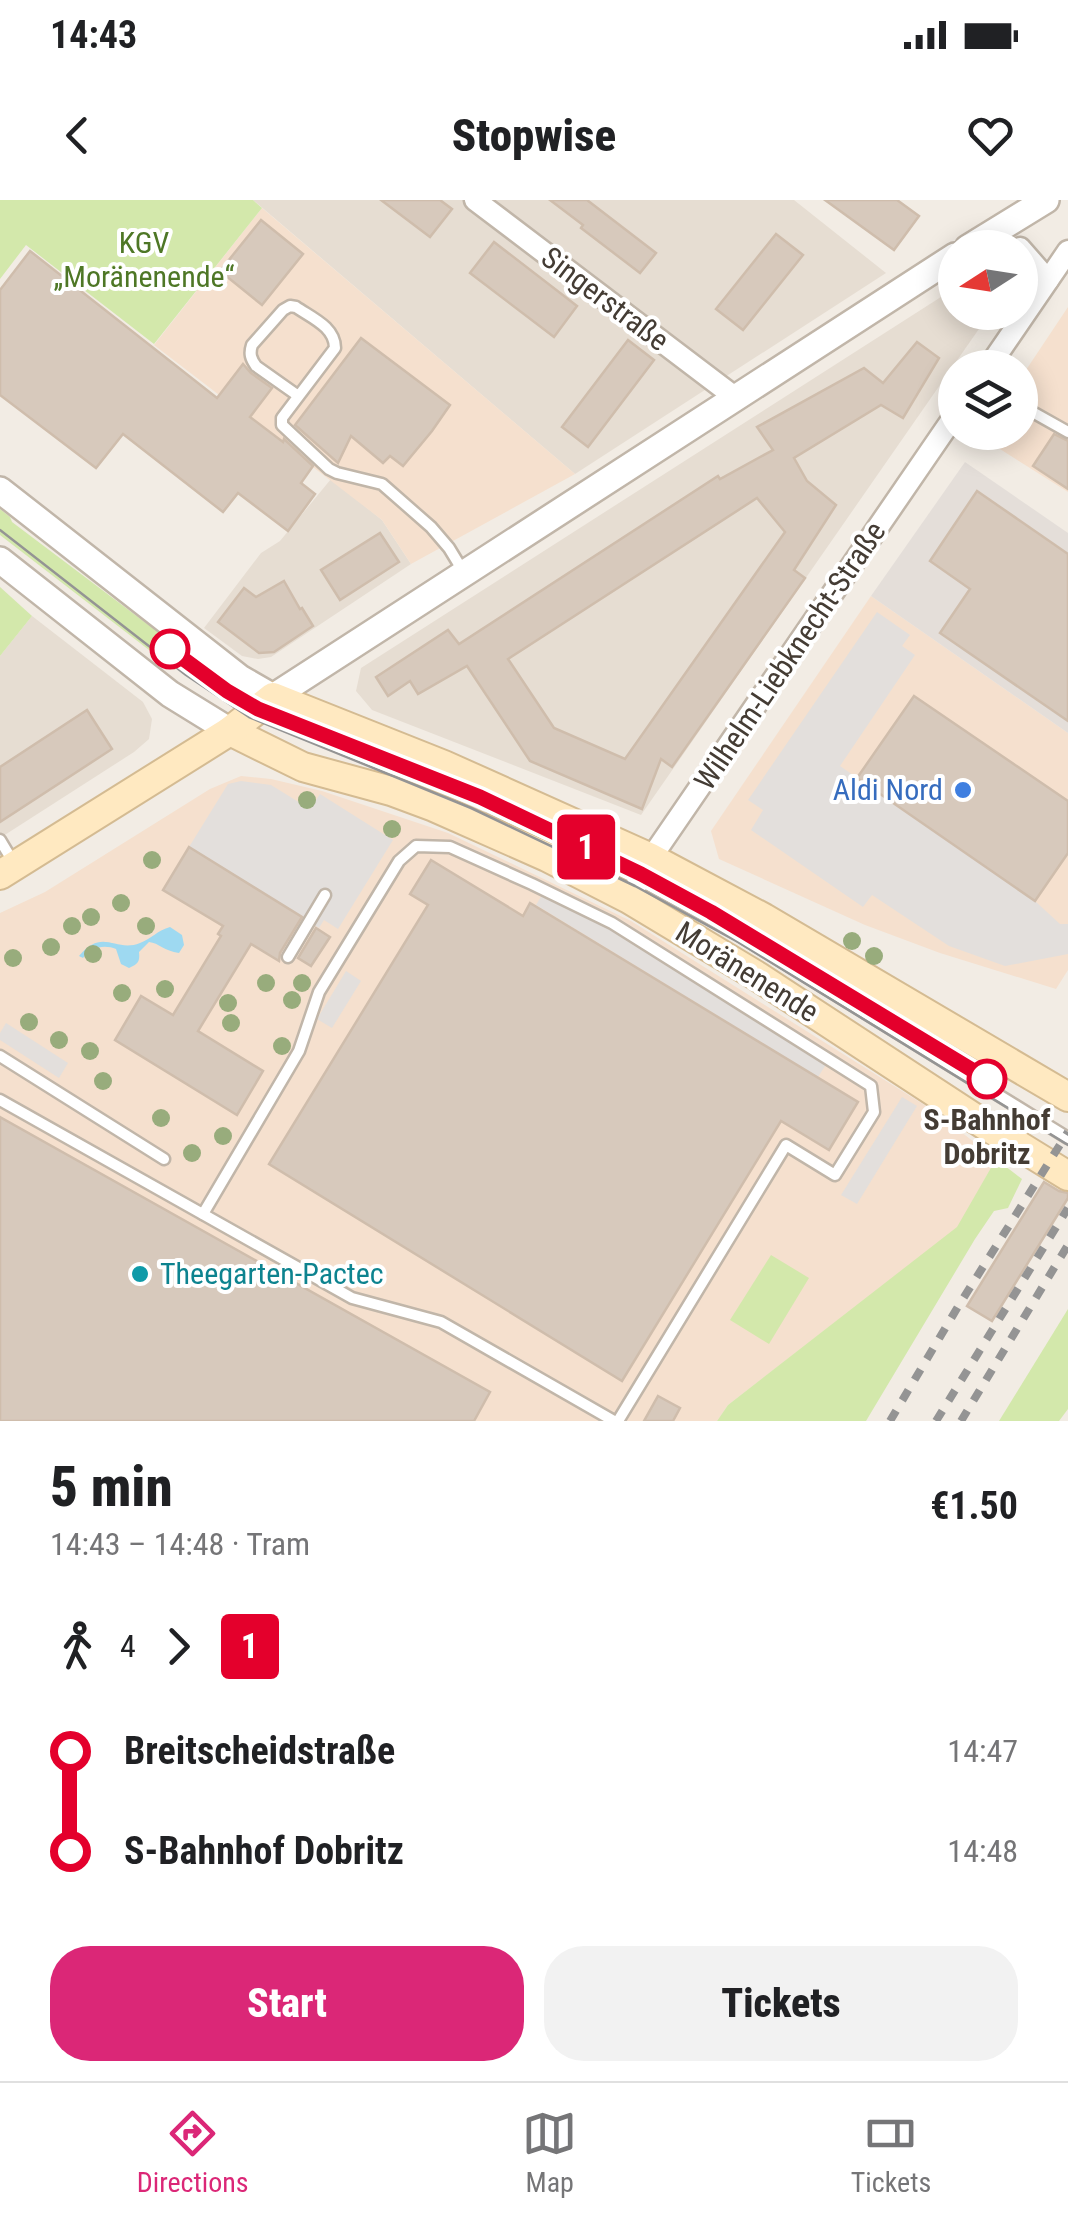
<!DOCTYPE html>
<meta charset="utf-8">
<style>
body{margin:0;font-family:"Roboto Condensed",sans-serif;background:#f2f2f2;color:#202124;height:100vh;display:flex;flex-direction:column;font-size:38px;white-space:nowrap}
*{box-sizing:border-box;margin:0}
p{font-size:32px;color:#757577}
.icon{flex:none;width:55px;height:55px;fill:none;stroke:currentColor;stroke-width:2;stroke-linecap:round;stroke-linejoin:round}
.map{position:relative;height:1221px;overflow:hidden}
.drawer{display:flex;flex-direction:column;background:#fff;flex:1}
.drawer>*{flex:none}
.badge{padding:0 20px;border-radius:8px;font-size:35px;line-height:65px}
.needle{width:65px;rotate:258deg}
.fabs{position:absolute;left:938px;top:30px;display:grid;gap:20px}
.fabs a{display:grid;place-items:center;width:100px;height:100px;border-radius:50%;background:#fff;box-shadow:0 5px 25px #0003;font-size:50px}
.map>.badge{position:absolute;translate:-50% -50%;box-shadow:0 0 0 5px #fff}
.legs{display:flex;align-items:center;gap:15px;height:110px;padding:0 50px;font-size:32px}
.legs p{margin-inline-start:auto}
.summary{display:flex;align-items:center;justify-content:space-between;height:170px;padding:0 50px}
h1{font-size:55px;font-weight:800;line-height:75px}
.primary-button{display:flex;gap:20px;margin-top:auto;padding:20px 50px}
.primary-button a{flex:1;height:115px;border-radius:40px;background:#db2777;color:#fff;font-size:40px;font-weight:800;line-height:115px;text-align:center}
.primary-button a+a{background:#f2f2f2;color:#202124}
ul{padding:0 50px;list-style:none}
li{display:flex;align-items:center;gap:35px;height:100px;font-size:38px}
li i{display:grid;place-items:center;width:15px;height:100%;margin:0 12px;background:currentColor}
li i::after{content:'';width:25px;height:25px;margin:-12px;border:8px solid;border-radius:50%;background:#fff}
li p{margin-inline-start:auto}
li:first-child i{background:linear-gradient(#0000 50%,currentColor 0)}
li:last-child i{background:linear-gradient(currentColor 50%,#0000 0)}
.status{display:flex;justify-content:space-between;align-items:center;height:70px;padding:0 50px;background:#fff;direction:ltr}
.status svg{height:28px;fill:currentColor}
header{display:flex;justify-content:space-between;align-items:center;height:130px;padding:0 50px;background:#fff;font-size:45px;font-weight:800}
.dock{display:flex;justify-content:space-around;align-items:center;height:140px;border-top:2px solid #e0e0e0;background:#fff;font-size:28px;color:#757577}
.dock a{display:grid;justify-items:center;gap:5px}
.dock .active{color:#db2777}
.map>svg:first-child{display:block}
.residential{fill:#e6ddd2}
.commercial{fill:#f5e0ce}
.industrial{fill:#e4ded9}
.green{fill:#d3e8ab}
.parking{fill:#e3dfdc}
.water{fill:#9ed9f1}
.building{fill:#d7c9bc;stroke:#cfbdac;stroke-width:2.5;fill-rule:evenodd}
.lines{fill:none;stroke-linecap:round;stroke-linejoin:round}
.service-casing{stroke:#c1b6a9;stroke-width:15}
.minor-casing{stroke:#c1b6a9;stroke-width:25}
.tertiary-casing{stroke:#c1b6a9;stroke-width:30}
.secondary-casing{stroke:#d4bb92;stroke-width:32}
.service{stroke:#fff;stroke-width:10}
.minor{stroke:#fff;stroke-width:20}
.tertiary{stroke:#fff;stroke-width:25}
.secondary{stroke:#ffe9c1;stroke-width:28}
.tram{stroke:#949494;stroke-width:2.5}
.rail{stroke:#949494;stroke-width:8;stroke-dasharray:12 12;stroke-linecap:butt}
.tree{fill:#98ac7c}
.line-1-casing{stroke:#fff;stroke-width:22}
.line-1{stroke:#e4002c;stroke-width:15}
.stop-1-dot{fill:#fff;stroke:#e4002c;stroke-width:5}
.shop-dot{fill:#3f7fe0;stroke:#fff;stroke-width:4}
.culture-dot{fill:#0f9aa8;stroke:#fff;stroke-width:4}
.labels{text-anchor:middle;stroke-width:8;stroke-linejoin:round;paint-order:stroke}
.park-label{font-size:30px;fill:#4e7726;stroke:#fff}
.street-label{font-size:30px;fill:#443c34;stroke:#fff}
.shop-label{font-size:30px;fill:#366cbe;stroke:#fff;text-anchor:end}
.stop-label{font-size:30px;font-weight:bold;fill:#443c34;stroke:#fff}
.culture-label{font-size:30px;fill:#0d838f;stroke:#fff;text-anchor:start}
</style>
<div class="status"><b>14:43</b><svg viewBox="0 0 49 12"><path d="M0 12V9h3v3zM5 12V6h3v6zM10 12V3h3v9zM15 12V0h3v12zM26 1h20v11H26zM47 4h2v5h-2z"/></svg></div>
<header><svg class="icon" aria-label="back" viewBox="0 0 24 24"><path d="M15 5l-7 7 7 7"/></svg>Stopwise<svg class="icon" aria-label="heart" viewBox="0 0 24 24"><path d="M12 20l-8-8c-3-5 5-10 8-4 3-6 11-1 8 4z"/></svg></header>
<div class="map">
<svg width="1068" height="1221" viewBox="0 0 1068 1221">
<rect width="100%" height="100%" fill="#f2ece4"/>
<!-- residential -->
<g class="residential">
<polygon points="253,0 794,0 886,73 575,274"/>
<polygon points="955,88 955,112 990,113 641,615 372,510 356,491 361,468"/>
<polygon points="331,279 382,320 411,364 271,457 258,459 242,456 204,428 261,353 280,341"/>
<polygon points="32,416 143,502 152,519 149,539 134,552 0,638 0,456"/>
</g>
<!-- commercial -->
<g class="commercial">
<polygon points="262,8 575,274 411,364 382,320 154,145"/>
<polygon points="1068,107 1068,292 981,237 985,233 1020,232 1020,179"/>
<polygon points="871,396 1068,533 1068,770 1056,789 940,753 865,725 719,659 711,631"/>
<polygon points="241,576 271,579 322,591 448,633 631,721 934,911 996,959 958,1027 728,1205 717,1221 0,1221 0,713 45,692 210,589"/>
</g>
<!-- industrial -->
<polygon class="industrial" points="965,262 1068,333 1068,533 871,396"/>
<!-- green -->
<g class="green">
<polygon points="0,0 253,0 262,8 154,144 26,45 0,79"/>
<polygon points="0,309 10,317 12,322 187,454 175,470 0,335"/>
<polygon points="0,387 32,416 0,456"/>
<polygon points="996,959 1022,979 1008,1008 994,1011 975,1039 866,1221 717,1221 728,1205 957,1027"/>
<polygon points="771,1055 809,1078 769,1144 730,1120"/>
<polygon points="1068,1109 1068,1209 1059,1221 999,1221"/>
</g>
<!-- parking -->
<g class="parking">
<polygon points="877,412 910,435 902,446 915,455 840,566 1035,701 1060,724 1068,724 1068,754 1005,766 949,746 872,695 863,707 751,630 763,610 748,600"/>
<polygon points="241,581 271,585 310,609 320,594 393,640 338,729 324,720 319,728 189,647 228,584"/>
<polygon points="545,690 612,723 829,860 818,877 536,705"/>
<polygon points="346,771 361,781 332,828 317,819"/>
<polygon points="6,823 68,863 59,878 0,840 0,833"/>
<polygon points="902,897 917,906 857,1004 841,995"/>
</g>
<!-- water -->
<path class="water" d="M170,727L182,735L184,745L179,753C164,751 159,743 149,742L139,752C140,762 138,764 129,768L121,764L116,749C105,744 90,747 83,758L79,756C103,727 115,753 140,743C151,739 158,730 170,727Z"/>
<!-- building -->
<g class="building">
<polygon points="381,0 440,0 452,9 430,37"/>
<polygon points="550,0 587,0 656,53 640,73 581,28 583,25"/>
<polygon points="825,0 897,0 919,16 894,50"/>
<polygon points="261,20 303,54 262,105 220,71"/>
<polygon points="776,34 803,55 743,130 716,109"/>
<polygon points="494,42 577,106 554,137 470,73"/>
<polygon points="30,51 217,198 243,164 251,173 272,188 250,217 283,242 284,239 313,266 301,283 315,294 288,331 238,293 223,312 123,234 96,268 0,195 0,90"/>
<polygon points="361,138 450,205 432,231 403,266 390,256 383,263 351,236 338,263 295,225"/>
<polygon points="628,140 654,160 588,247 562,227"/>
<path d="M917,142L939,158L903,218L881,205L794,258L807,281L836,305L794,370L805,378L672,567L661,559L642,609L530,561L467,466L418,494L410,481L388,496L376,477L448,430L459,444L718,276L720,279L773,250L757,227L864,168L883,183ZM757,298L785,332L625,559L554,528L508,459Z"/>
<polygon points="1054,234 1068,241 1068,289 1033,266"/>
<polygon points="977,291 1068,354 1068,521 940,433 970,389 930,361"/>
<polygon points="380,333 399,362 340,400 321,370"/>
<polygon points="284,381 300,409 302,408 313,426 274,452 259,453 218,422 244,388 256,397"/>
<polygon points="914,496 1068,601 1068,653 1035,701 857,578"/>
<polygon points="87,510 112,549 0,622 0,567"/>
<polygon points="189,647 302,717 280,753 279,761 251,744 198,831 263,871 237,915 115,840 141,796 173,815 221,736 218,734 223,726 163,690"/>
<polygon points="431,660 523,716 530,703 858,902 829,950 781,921 622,1181 269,964 428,705 410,694"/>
<polygon points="316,728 330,737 311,766 298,758"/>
<polygon points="0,917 490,1192 474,1221 0,1221"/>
<polygon points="1044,982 1059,991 1068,993 1068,998 992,1121 967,1106"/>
<polygon points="658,1196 680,1208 673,1221 644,1221"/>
</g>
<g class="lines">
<!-- service casing -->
<g class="service-casing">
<g id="service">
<path d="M297,195L256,166C251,159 249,154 252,145L283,110L290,106L296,107C312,118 335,127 335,148L282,218V225L329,269L337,273L382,284L431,327L449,348L463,371"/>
<polyline points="1020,205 1068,232"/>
<polyline points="471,589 494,610 638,679 739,735 1068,938"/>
<polyline points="0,640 15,665"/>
<polyline points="288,757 325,695"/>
<polyline points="0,856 164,959"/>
<polyline points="0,900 352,1098 441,1122 614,1221"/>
<polyline points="203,1014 299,851 319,792 399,661 416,646 450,647 532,684 612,723 871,886 874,912 835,975 786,945 618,1221"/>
</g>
</g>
<!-- minor casing -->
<g class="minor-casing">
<g id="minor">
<polyline points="475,0 736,198"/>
<polyline points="1020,48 1048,80"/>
<polyline points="988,168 1068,51"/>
<polyline points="629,699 651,658 955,215"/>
</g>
</g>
<!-- tertiary casing -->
<g class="tertiary-casing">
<g id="tertiary">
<polyline points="968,48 1046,0"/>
<polyline points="0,290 240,478 273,497 955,56"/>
<polyline points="0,360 170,494 230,531"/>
</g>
</g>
<!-- secondary casing -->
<g class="secondary-casing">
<g id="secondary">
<polyline points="230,531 303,567 391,591 434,607 547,657 629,699 757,776 985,925 1068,976"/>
<polyline points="0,675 230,531 273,497 444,565 651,658 764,718 1068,897"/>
</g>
</g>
<!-- service -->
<use href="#service" class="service"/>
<!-- minor -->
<use href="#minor" class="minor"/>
<!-- tertiary -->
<use href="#tertiary" class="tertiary"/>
<!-- secondary -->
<use href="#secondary" class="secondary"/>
<!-- tram -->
<polyline class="tram" points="0,330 186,475 249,517 471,608 635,686 738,742 1068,945"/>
<!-- rail -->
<g class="rail">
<polyline points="890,1221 959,1105 1068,932"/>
<polyline points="936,1221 1068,1008"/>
<polyline points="961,1221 1068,1045"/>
</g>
</g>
<!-- trees -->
<g class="tree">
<circle cx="307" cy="600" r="9"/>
<circle cx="392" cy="629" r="9"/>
<circle cx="152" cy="660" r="9"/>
<circle cx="121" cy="703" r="9"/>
<circle cx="91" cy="717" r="9"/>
<circle cx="72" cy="726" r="9"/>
<circle cx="146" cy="726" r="9"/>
<circle cx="852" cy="741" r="9"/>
<circle cx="51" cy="747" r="9"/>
<circle cx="93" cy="754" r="9"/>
<circle cx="874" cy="756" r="9"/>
<circle cx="13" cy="758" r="9"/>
<circle cx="266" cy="783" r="9"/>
<circle cx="302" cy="783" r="9"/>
<circle cx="165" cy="789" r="9"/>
<circle cx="122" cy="793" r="9"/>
<circle cx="292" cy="800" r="9"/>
<circle cx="228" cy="803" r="9"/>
<circle cx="29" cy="822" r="9"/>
<circle cx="231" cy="823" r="9"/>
<circle cx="59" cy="840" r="9"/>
<circle cx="282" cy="846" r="9"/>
<circle cx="90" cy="851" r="9"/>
<circle cx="103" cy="881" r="9"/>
<circle cx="161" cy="918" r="9"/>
<circle cx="223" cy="936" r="9"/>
<circle cx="192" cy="953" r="9"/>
</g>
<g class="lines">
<!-- line-1 casing -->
<g class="line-1-casing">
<polyline id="line-1" points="170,449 227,491 258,509 480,597 641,674 711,712 987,879"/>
</g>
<!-- line-1 -->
<use href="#line-1" class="line-1"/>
</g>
<!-- markers -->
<g class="stop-1-dot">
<circle cx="170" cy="449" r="18"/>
<circle cx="987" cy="879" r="18"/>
</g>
<circle class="shop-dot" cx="963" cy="590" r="10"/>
<circle class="culture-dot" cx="140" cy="1074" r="10"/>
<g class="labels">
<!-- park labels -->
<g class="park-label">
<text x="144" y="53">KGV<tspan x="144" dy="34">„Moränenende“</tspan></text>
</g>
<!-- street labels -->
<g class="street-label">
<text transform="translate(605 99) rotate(37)" y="10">Singerstraße</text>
<text transform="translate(790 456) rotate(-56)" y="10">Wilhelm-Liebknecht-Straße</text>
<text transform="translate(747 772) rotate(32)" y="10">Moränenende</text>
</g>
<!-- shop labels -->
<g class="shop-label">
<text x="943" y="600">Aldi Nord</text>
</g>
<!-- stop labels -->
<g class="stop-label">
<text x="987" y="930">S-Bahnhof<tspan x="987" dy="34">Dobritz</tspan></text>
</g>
<!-- culture labels -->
<g class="culture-label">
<text x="160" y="1084">Theegarten-Pactec</text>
</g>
</g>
</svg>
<div class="fabs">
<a><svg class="needle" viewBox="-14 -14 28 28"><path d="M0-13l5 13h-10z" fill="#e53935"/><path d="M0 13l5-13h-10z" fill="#757577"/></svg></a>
<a><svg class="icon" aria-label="layers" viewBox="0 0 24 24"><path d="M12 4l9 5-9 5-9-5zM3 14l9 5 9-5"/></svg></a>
</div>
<b class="badge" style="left:586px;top:647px;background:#e4002c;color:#fff">1</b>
</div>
<section class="drawer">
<div class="summary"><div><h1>5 min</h1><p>14:43 – 14:48 · Tram</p></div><b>€1.50</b></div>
<div class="legs"><svg class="icon" aria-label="walk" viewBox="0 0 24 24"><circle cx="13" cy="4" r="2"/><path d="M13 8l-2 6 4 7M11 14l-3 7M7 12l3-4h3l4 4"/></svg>4<svg class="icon" aria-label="forward" viewBox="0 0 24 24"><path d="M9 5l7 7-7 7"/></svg><b class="badge" style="background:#e4002c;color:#fff">1</b></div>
<ul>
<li><i style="color:#e4002c"></i><b>Breitscheidstraße</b><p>14:47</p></li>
<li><i style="color:#e4002c"></i><b>S-Bahnhof Dobritz</b><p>14:48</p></li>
</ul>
<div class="primary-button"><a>Start</a><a>Tickets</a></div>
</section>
<nav class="dock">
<a class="active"><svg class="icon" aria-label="directions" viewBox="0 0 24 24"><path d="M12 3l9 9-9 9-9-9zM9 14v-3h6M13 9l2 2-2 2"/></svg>Directions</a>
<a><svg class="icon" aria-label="map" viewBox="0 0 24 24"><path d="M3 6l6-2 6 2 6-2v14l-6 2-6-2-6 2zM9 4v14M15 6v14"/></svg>Map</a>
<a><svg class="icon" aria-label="tickets" viewBox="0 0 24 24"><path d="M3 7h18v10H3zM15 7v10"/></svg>Tickets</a>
</nav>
